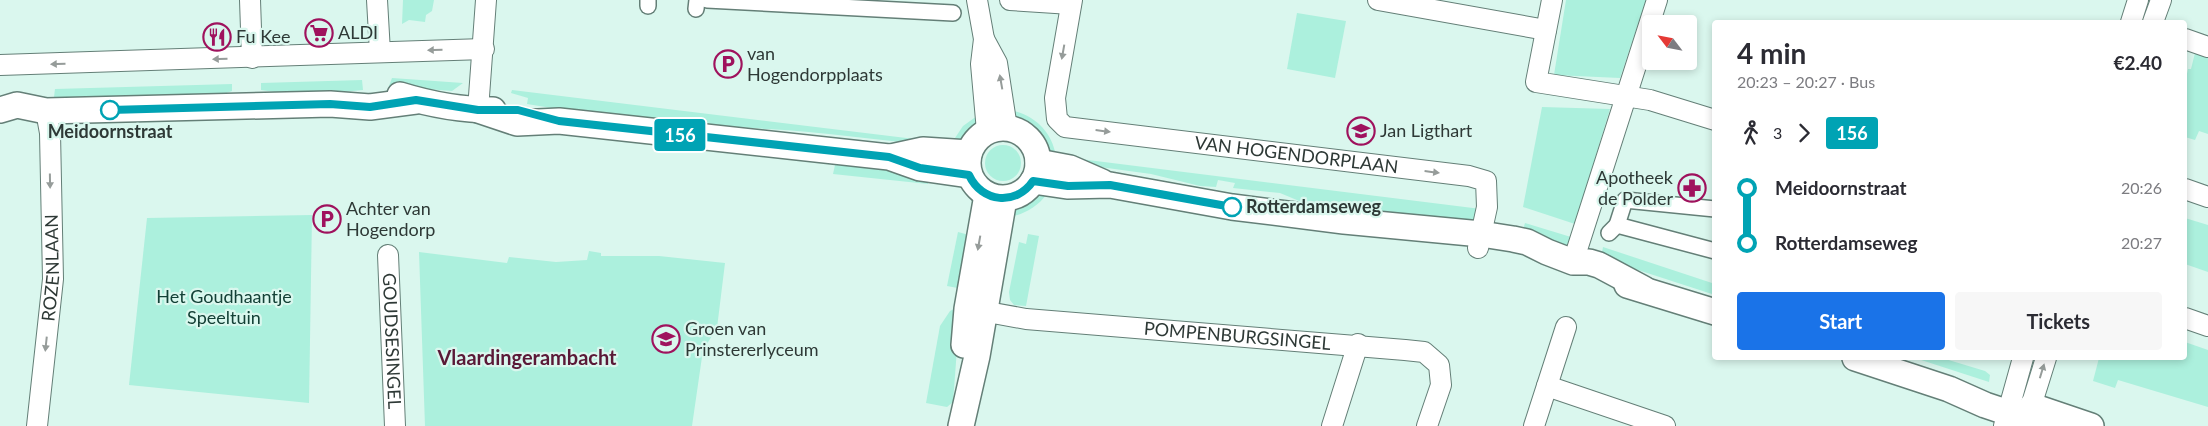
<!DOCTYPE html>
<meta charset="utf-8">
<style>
body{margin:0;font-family:Lato,sans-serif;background:#f7f7f7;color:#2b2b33;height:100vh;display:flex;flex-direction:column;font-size:19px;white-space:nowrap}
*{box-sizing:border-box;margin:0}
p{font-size:16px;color:#7c7c81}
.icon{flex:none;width:28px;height:28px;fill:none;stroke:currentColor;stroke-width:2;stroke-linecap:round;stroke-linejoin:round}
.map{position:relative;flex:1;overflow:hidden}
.drawer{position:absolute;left:1712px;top:20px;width:475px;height:340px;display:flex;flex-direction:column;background:#fff;border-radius:5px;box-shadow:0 2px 8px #0003}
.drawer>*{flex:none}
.badge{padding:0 10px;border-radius:4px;font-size:18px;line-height:32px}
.needle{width:32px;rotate:302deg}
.controls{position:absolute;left:1642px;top:15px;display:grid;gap:10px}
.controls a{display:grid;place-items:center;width:55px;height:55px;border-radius:5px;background:#fff;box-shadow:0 2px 8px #0003;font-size:25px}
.map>.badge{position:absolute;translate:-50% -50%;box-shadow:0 0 0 2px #fff}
.legs{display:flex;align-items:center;gap:8px;height:55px;padding:0 25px;font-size:16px}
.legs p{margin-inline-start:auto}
.headline{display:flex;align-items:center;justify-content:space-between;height:85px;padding:0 25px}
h1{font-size:28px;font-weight:700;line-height:38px}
.cta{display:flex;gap:10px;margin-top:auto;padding:10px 25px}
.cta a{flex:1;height:58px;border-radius:5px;background:#1a73e8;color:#fff;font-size:20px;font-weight:700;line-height:58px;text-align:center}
.cta a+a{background:#f7f7f7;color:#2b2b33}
ul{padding:0 25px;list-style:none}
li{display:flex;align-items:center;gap:18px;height:55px;font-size:19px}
li i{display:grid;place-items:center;width:8px;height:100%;margin:0 6px;background:currentColor}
li i::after{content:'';width:12px;height:12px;margin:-6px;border:4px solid;border-radius:50%;background:#fff}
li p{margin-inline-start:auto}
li:first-child i{background:linear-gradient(#0000 50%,currentColor 0)}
li:last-child i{background:linear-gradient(currentColor 50%,#0000 0)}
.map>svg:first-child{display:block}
.green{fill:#acf0dd}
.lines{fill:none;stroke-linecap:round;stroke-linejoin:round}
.pedestrian-casing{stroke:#647f77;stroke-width:18}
.minor-casing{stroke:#647f77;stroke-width:22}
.tertiary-casing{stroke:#647f77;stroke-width:28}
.pedestrian{stroke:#fff;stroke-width:15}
.minor{stroke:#fff;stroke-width:20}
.tertiary{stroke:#fff;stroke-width:25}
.oneway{fill:#969c9a}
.line-1-casing{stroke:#fff;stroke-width:11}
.line-1{stroke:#00a3b4;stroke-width:8}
.stop-1-dot{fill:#fff;stroke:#00a3b4;stroke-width:2.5}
.labels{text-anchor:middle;stroke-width:4.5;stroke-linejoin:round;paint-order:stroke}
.poi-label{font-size:18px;fill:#2e3936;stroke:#daf7ee;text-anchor:start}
.stop-label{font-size:18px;font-weight:bold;fill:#2e3936;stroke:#daf7ee}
.street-label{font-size:18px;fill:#2e3936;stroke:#daf7ee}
.park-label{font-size:18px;fill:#134036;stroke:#daf7ee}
.quarter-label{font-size:20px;font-weight:bold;fill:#5a1937;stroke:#daf7ee}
</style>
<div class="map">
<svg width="2208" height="426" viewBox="0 0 2208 426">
<rect width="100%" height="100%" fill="#daf7ee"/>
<!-- green -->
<g class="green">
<polygon points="403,0 434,0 432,11 426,15 425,22 409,20 402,24"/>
<polygon points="1566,0 1646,0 1620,78 1554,75"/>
<polygon points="1297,13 1346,21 1335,78 1287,69"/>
<polygon points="2195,53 2208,58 2208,134 2199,131 2195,140 2185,137 2185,83 2188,69 2191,69"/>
<polygon points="392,78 463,83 452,91 389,86"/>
<polygon points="362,80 363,90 302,96 261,90 261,83"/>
<polygon points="232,84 232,91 206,100 133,103 54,97 55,89"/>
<path d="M512,90L931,141L930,145C876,140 822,132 768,129C687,124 606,118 527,104L528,98L511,93Z"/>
<polygon points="1542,107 1610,109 1575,224 1523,207"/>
<path d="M1014,111C1037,117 1052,133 1056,156L1047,153L1038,139L1013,114Z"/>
<polygon points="977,116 980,118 973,133 955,144 953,141 963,126"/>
<circle cx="1003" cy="163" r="18"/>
<polygon points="1080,159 1481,209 1471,226 1316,208 1280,193 1233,188 1235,183 1218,180 1216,187 1200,186 1151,174 1078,164"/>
<polygon points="835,165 890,169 928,175 928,184 833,174"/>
<path d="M1047,191V194C1037,207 1026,213 1011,217L1009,214C1020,202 1031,196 1047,191Z"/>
<polygon points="312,215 309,403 129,385 147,218"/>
<polygon points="2185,218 2208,225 2208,272 2185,264"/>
<polygon points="1525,223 1571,237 1567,245 1558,246 1521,236"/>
<polygon points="958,232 973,236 963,289 947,286"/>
<polygon points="1028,234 1039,236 1026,306 1014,305 1010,300 1009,292 1019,242 1026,244"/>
<polygon points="1603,247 1715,284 1715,295 1601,258"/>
<polygon points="589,251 601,253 601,256 659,256 725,263 717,328 703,350 692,426 425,426 419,252 507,263 509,257 556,262 587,260"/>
<polygon points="956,308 960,309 953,402 947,407 926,403 940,326 950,311"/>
<polygon points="2185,342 2208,350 2208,407 2118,380 2115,388 2093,381 2099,358 2185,358"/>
<polygon points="1915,358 1942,358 1985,371 1990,375 1989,382"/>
</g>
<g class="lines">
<!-- pedestrian casing -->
<g class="pedestrian-casing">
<g id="pedestrian">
<polyline points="707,0 953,13"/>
<polyline points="648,6 648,0"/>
<polyline points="696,9 697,0"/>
<polyline points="1617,225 1625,200 1715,209"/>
<polyline points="1609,233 1617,225 1715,251"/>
</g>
</g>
<!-- minor casing -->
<g class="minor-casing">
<g id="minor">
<polyline points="250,0 252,58"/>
<polyline points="377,0 380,52"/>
<polyline points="977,0 984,39 981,64 987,131"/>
<polyline points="1010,0 1071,4"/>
<path id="s1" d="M1072,0L1055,98L1057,119L1065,127L1469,176L1486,181L1487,207L1478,248"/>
<polyline points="1378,0 1546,30"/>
<polyline points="1552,0 1536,82 1650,100 1715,120"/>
<polyline points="2131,22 2138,0"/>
<polyline points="2153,22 2161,0"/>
<polyline points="984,39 997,63 1007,128"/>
<polyline points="2185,39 2208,47"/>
<polyline points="0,65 484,49"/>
<polyline points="478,110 486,0"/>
<polyline points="2185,189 2208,197"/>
<path id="s2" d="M388,255L395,426"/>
<polyline points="1573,262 1657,0"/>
<path id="s3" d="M971,309L1026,319L1405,350L1424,352L1439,365L1441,385L1427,426"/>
<polyline points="2185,318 2208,326"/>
<polyline points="1547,386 1665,426"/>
<polyline points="2027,419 2046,358"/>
<path id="s4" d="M37,426L53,279L50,133L46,111"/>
<polyline points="1332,426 1358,344"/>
<polyline points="1534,426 1566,327"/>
<polyline points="2004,426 2023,358"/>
</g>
</g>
<!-- tertiary casing -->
<g class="tertiary-casing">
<g id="tertiary">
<path d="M400,95C429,104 462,110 493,110"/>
<polyline points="0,110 17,105 46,111 330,104 370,107 416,101"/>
<polyline points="478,110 517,123 559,121 889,157 920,168 969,175"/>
<circle cx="1003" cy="163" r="35"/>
<polyline points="891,157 923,150 969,153"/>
<polyline points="1038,162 1070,168 1102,182"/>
<polyline points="1033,181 1067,186 1110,185 1232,207 1344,221 1481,234 1513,239 1527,242 1547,252 1573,262 1589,262 1599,265 1644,289"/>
<polyline points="1627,285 1715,312"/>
<polyline points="964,345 967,309 987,195"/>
<polyline points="1855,358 1949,389 1985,405 2048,426"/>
<polyline points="2032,406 2091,426"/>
<polyline points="961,426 977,356 1004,199"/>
</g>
</g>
<!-- pedestrian -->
<use href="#pedestrian" class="pedestrian"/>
<!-- minor -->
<use href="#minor" class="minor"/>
<!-- tertiary -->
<use href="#tertiary" class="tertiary"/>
</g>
<!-- one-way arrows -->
<defs><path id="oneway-solid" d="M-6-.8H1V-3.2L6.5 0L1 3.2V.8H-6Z" transform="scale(1.25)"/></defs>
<g class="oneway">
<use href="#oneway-solid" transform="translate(435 50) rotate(179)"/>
<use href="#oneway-solid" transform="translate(1063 52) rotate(100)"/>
<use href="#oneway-solid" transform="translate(220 59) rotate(178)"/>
<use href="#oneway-solid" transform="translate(58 64) rotate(178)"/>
<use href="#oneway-solid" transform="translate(1001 82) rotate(-100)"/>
<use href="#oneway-solid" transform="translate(1103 131) rotate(7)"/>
<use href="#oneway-solid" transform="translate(1432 172) rotate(7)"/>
<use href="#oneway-solid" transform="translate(50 181) rotate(89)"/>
<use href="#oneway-solid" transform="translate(979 243) rotate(100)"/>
<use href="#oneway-solid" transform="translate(46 344) rotate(96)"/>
<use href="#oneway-solid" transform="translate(2042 371) rotate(-73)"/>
</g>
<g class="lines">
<!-- line-1 casing -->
<g class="line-1-casing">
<path id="line-1" d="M110,110L330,104L370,107L416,100L478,110H518L559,121L889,157L920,168L969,175C982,203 1016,206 1033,181L1068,186L1110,185L1232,207"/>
</g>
<!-- line-1 -->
<use href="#line-1" class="line-1"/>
</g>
<!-- icons -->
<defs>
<g id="supermarket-ring" transform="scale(1.4375)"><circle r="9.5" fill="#daf7ee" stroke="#9f125d" stroke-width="1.5"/><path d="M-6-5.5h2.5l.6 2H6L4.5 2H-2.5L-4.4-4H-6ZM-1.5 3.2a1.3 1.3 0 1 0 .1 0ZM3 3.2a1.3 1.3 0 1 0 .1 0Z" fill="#9f125d"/></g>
<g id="restaurant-ring" transform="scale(1.4375)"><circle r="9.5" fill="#daf7ee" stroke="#9f125d" stroke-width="1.5"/><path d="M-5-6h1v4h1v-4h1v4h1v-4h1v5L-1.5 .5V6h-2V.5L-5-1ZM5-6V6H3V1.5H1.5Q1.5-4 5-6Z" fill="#9f125d"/></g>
<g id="parking-ring" transform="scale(1.4375)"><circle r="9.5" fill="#daf7ee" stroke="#9f125d" stroke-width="1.5"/><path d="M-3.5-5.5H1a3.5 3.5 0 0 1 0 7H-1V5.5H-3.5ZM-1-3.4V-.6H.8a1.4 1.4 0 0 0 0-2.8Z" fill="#9f125d"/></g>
<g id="school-ring" transform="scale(1.4375)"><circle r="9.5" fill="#daf7ee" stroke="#9f125d" stroke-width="1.5"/><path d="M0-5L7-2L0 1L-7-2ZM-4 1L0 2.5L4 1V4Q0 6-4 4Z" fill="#9f125d"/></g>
<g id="pharmacy-ring" transform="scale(1.4375)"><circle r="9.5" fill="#daf7ee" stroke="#9f125d" stroke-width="1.5"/><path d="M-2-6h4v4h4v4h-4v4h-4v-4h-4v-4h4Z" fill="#9f125d"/></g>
</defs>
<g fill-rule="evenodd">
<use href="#supermarket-ring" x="319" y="33"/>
<use href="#restaurant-ring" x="217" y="37"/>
<use href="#parking-ring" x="728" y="64"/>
<use href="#school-ring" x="1361" y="131"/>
<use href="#pharmacy-ring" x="1692" y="188"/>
<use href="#parking-ring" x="327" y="219"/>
<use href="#school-ring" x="666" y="339"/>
</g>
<!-- markers -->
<g class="stop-1-dot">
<circle cx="110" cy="110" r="9"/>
<circle cx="1232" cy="207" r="9"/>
</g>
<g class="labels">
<!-- poi labels -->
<g class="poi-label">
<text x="338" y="39">ALDI</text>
<text x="236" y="43">Fu Kee</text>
<text x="747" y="60">van<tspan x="747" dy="21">Hogendorpplaats</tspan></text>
<text x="1380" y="137">Jan Ligthart</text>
<text x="1673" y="184" text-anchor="end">Apotheek<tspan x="1673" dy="21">de Polder</tspan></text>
<text x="346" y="215">Achter van<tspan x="346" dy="21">Hogendorp</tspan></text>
<text x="685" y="335">Groen van<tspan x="685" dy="21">Prinstererlyceum</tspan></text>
</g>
<!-- stop labels -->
<g class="stop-label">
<text x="110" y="138">Meidoornstraat</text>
<text x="1246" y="213" text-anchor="start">Rotterdamseweg</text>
</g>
<!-- street labels -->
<g class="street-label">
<text dy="6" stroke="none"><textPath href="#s1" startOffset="365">VAN HOGENDORPLAAN</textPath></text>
<text dy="6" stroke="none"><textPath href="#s4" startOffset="159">ROZENLAAN</textPath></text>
<text dy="6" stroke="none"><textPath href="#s3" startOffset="268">POMPENBURGSINGEL</textPath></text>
<text dy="6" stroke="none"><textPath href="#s2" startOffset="86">GOUDSESINGEL</textPath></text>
</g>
<!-- park labels -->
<g class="park-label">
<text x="224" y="303">Het Goudhaantje<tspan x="224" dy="21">Speeltuin</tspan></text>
</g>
<!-- quarter labels -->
<g class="quarter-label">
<text x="527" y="365">Vlaardingerambacht</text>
</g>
</g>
</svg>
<div class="controls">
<a><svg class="needle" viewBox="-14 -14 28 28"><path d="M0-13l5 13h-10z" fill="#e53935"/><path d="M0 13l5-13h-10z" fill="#7c7c81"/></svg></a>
</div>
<b class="badge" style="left:680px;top:135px;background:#00a3b4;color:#fff">156</b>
<section class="drawer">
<div class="headline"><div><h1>4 min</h1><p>20:23 – 20:27 · Bus</p></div><b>€2.40</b></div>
<div class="legs"><svg class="icon" aria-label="walk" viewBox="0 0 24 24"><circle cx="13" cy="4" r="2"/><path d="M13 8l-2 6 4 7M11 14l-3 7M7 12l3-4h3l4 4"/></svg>3<svg class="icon" aria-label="forward" viewBox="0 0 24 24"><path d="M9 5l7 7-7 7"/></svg><b class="badge" style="background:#00a3b4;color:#fff">156</b></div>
<ul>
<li><i style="color:#00a3b4"></i><b>Meidoornstraat</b><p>20:26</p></li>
<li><i style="color:#00a3b4"></i><b>Rotterdamseweg</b><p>20:27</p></li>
</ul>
<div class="cta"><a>Start</a><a>Tickets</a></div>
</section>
</div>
